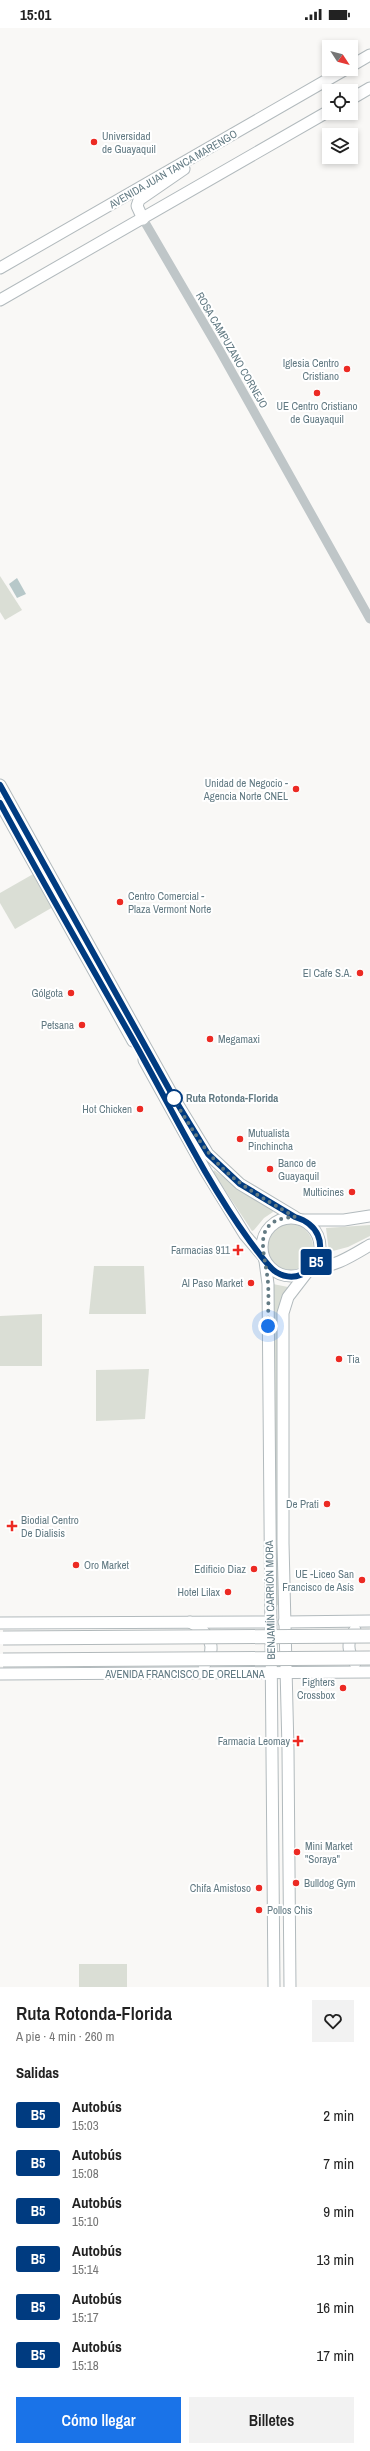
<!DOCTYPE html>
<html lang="es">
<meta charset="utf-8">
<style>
body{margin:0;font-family:"Archivo Narrow",sans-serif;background:#f2f2f2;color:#222;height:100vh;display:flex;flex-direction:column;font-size:15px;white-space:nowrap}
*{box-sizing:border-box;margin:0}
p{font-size:13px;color:#767676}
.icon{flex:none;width:22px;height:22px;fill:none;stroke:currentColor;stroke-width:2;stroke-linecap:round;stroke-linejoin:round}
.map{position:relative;height:1959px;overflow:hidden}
.drawer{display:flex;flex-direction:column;background:#fff;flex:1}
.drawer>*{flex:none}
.badge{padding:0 8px;border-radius:3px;font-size:14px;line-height:26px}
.needle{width:26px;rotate:126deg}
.tools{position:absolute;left:322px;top:12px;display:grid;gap:8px}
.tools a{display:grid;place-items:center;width:36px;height:36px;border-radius:0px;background:#fff;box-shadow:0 2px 6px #0003;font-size:20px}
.you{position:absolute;width:20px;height:20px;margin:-10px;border:3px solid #fff;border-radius:50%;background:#1a73e8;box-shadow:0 0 0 6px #1a73e833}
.map>.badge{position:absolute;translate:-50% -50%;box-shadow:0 0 0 2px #fff}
h2{padding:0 16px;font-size:15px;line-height:36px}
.round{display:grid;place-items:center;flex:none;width:42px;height:42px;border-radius:0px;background:#f2f2f2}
.overview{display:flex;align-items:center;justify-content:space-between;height:68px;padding:0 16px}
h1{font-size:19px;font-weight:600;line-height:30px}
.cta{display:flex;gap:8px;margin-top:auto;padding:8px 16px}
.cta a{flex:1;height:46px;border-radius:0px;background:#1a73e8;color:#fff;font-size:16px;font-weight:600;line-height:46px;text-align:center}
.cta a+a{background:#f2f2f2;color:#222}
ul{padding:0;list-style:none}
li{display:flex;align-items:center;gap:12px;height:48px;padding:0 16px}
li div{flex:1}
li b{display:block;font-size:15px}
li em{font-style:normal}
li .badge{min-width:44px;font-weight:700;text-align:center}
.status{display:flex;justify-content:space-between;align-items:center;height:28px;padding:0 20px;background:#fff;direction:ltr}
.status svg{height:11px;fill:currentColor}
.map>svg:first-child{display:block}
.green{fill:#daded5}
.water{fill:#b7c8c9}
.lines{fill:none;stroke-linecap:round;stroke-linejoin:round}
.major-casing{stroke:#b2babd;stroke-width:13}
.minor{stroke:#bfc6c8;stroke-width:9}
.major{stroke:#fff;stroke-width:11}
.highway-bridge-casing{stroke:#b2b9bb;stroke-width:15;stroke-linecap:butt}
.highway-bridge{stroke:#fff;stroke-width:13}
.line-casing{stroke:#fff;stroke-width:9}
.line{stroke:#003b80;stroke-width:6}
.walk{stroke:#627a83;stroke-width:4;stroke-dasharray:0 7.2}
.poi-dot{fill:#ec2a23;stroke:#fff;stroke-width:1.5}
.stop-dot{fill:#fff;stroke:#003b80;stroke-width:2}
.labels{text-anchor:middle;stroke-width:4;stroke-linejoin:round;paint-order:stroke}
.poi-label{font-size:11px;fill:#627a83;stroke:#fff;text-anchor:end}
.street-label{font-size:11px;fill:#627a83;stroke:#fff}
.stop-label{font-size:11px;font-weight:bold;fill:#627a83;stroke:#fff;text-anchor:start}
</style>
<div class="status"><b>15:01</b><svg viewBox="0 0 49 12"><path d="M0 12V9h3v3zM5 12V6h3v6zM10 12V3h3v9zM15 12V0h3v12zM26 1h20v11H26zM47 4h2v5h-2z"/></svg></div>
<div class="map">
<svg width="370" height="1959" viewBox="0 0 370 1959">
<rect width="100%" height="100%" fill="#f9f8f6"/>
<!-- green -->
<g class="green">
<polygon points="0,548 22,582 5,592 0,584"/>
<polygon points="35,845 53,879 15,901 0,875 0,865"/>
<polygon points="214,1142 242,1163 272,1181 273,1184 264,1190 254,1202 252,1203 213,1144"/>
<circle cx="290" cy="1219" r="23"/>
<polygon points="370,1197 370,1208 348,1219 329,1224 326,1200"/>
<polygon points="94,1238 144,1238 146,1286 89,1286"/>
<polygon points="273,1256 288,1259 289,1261 279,1278 278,1577 274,1577"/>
<polygon points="42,1286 42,1338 0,1338 0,1288"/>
<polygon points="149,1341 145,1391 96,1393 96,1342"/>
<rect x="79" y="1936" width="48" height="23"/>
</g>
<!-- water -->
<polygon class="water" points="17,550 26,566 17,570 9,556"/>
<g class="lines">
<!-- major casing -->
<g class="major-casing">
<g id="major">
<polyline points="351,38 370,27"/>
<polyline points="351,71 370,60"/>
<polyline points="143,191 137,178 139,172 184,141"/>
<polyline points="0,240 346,41"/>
<polyline points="0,272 329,83"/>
<polyline points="0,757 174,1070 208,1126 240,1156 295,1189"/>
<polyline points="0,775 133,1013"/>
<polyline points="144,1032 205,1142 245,1207 262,1227"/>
<circle cx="291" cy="1219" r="29"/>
<polyline points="304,1192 344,1192 370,1188"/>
<polyline points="265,1233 268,1256 274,1959"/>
<path d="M312,1239C332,1241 353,1227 370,1217"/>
<path d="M190,1594C208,1603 219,1619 204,1637"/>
<polyline points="284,1594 370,1593"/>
<polyline points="0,1595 270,1594"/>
<path d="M355,1602C346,1613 348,1625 355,1635"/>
<polyline points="0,1646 370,1644"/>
<polyline points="290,1959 288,1722 283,1515 283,1285 288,1269 308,1243"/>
</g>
</g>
<!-- minor -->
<polyline class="minor" points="143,191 220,323 370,591"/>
<!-- major -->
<use href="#major" class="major"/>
<!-- highway-bridge casing -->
<g class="highway-bridge-casing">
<g id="highway-bridge">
<polyline points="3,1610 370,1608"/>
<polyline points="3,1632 370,1630"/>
</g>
</g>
<!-- highway-bridge -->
<use href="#highway-bridge" class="highway-bridge"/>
</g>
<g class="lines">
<!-- line casing -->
<g class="line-casing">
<path id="line" d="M0,757L174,1070L208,1126L240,1156L295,1189C344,1204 312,1266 276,1244C269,1240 255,1220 249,1212C204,1150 171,1079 133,1012C88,933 43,855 0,775"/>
</g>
<!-- line -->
<use href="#line" class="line"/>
<!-- walk -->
<path class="walk" d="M174,1070C177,1078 184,1088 189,1096C220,1148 244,1159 295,1189C248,1191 266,1226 268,1255C269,1269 268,1284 268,1298"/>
</g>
<!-- markers -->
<g class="poi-dot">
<circle cx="94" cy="114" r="4"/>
<circle cx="347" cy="341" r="4"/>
<circle cx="317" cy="365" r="4"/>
<circle cx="296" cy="761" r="4"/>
<circle cx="120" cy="874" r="4"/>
<circle cx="360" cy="945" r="4"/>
<circle cx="71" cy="965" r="4"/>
<circle cx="82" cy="997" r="4"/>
<circle cx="210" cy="1011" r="4"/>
<circle cx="140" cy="1081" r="4"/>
<circle cx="240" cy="1111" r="4"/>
<circle cx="270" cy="1141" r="4"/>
<circle cx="352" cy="1164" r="4"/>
<path d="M236 1216h4v4h4v4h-4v4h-4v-4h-4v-4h4z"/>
<circle cx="251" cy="1255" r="4"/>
<circle cx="339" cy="1331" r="4"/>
<circle cx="327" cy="1476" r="4"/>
<path d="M10 1492h4v4h4v4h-4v4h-4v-4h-4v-4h4z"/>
<circle cx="76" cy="1537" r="4"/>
<circle cx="254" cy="1541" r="4"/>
<circle cx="362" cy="1552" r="4"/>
<circle cx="228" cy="1564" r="4"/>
<circle cx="343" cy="1660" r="4"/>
<path d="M296 1707h4v4h4v4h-4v4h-4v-4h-4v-4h4z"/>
<circle cx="297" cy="1824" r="4"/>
<circle cx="296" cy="1855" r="4"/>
<circle cx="259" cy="1860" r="4"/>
<circle cx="259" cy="1882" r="4"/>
</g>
<circle class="stop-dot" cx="174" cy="1070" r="8"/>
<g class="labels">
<!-- poi labels -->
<g class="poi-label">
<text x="102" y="112" text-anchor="start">Universidad<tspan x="102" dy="13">de Guayaquil</tspan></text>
<text x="339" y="339">Iglesia Centro<tspan x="339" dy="13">Cristiano</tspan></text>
<text x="317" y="382" text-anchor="middle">UE Centro Cristiano<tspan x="317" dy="13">de Guayaquil</tspan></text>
<text x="288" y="759">Unidad de Negocio -<tspan x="288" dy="13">Agencia Norte CNEL</tspan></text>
<text x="128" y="872" text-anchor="start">Centro Comercial -<tspan x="128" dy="13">Plaza Vermont Norte</tspan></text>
<text x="352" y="949">El Cafe S.A.</text>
<text x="63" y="969">Gólgota</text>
<text x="74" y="1001">Petsana</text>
<text x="218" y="1015" text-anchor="start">Megamaxi</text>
<text x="132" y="1085">Hot Chicken</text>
<text x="248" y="1109" text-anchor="start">Mutualista<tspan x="248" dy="13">Pinchincha</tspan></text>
<text x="278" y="1139" text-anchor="start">Banco de<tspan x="278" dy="13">Guayaquil</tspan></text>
<text x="344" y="1168">Multicines</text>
<text x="230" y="1226">Farmacias 911</text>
<text x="243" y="1259">Al Paso Market</text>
<text x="347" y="1335" text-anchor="start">Tia</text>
<text x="319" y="1480">De Prati</text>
<text x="21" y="1496" text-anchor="start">Biodial Centro<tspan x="21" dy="13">De Dialisis</tspan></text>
<text x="84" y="1541" text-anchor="start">Oro Market</text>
<text x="246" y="1545">Edificio Diaz</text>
<text x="354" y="1550">UE -Liceo San<tspan x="354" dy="13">Francisco de Asís</tspan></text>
<text x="220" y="1568">Hotel Lilax</text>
<text x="335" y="1658">Fighters<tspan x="335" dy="13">Crossbox</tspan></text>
<text x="290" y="1717">Farmacia Leomay</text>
<text x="305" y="1822" text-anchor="start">Mini Market<tspan x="305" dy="13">"Soraya"</tspan></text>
<text x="304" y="1859" text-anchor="start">Bulldog Gym</text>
<text x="251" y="1864">Chifa Amistoso</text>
<text x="267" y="1886" text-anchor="start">Pollos Chis</text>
</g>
<!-- street labels -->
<g class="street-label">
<text transform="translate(173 141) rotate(-30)" y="4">AVENIDA JUAN TANCA MARENGO</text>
<text transform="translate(232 322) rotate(60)" y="4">ROSA CAMPUZANO CORNEJO</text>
<text transform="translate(270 1572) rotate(-91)" y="4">BENJAMÍN CARRIÓN MORA</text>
<text x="185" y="1650">AVENIDA FRANCISCO DE ORELLANA</text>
</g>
<!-- stop labels -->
<g class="stop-label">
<text x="186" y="1074">Ruta Rotonda-Florida</text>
</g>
</g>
</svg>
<div class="tools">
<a><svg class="needle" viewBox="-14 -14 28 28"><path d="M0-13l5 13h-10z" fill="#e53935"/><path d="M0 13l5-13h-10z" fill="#767676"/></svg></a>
<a><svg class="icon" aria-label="locate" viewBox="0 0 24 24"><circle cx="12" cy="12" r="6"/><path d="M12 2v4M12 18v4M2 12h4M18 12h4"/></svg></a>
<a><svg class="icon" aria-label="layers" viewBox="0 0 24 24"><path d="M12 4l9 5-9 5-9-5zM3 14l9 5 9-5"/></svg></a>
</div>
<div class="you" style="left:268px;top:1298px"></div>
<b class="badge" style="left:316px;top:1234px;background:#003b80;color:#fff">B5</b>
</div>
<section class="drawer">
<div class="overview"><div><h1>Ruta Rotonda-Florida</h1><p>A pie · 4 min · 260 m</p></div><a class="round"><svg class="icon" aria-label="heart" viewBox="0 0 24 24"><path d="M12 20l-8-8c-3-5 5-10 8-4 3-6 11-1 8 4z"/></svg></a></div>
<h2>Salidas</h2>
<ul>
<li><span class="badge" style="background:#003b80;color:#fff">B5</span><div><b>Autobús</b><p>15:03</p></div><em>2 min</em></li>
<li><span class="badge" style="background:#003b80;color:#fff">B5</span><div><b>Autobús</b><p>15:08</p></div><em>7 min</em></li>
<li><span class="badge" style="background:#003b80;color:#fff">B5</span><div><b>Autobús</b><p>15:10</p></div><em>9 min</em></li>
<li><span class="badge" style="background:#003b80;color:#fff">B5</span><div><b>Autobús</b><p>15:14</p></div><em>13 min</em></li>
<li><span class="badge" style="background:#003b80;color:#fff">B5</span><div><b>Autobús</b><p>15:17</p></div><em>16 min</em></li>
<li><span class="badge" style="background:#003b80;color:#fff">B5</span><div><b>Autobús</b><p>15:18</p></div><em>17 min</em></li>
</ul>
<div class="cta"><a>Cómo llegar</a><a>Billetes</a></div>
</section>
